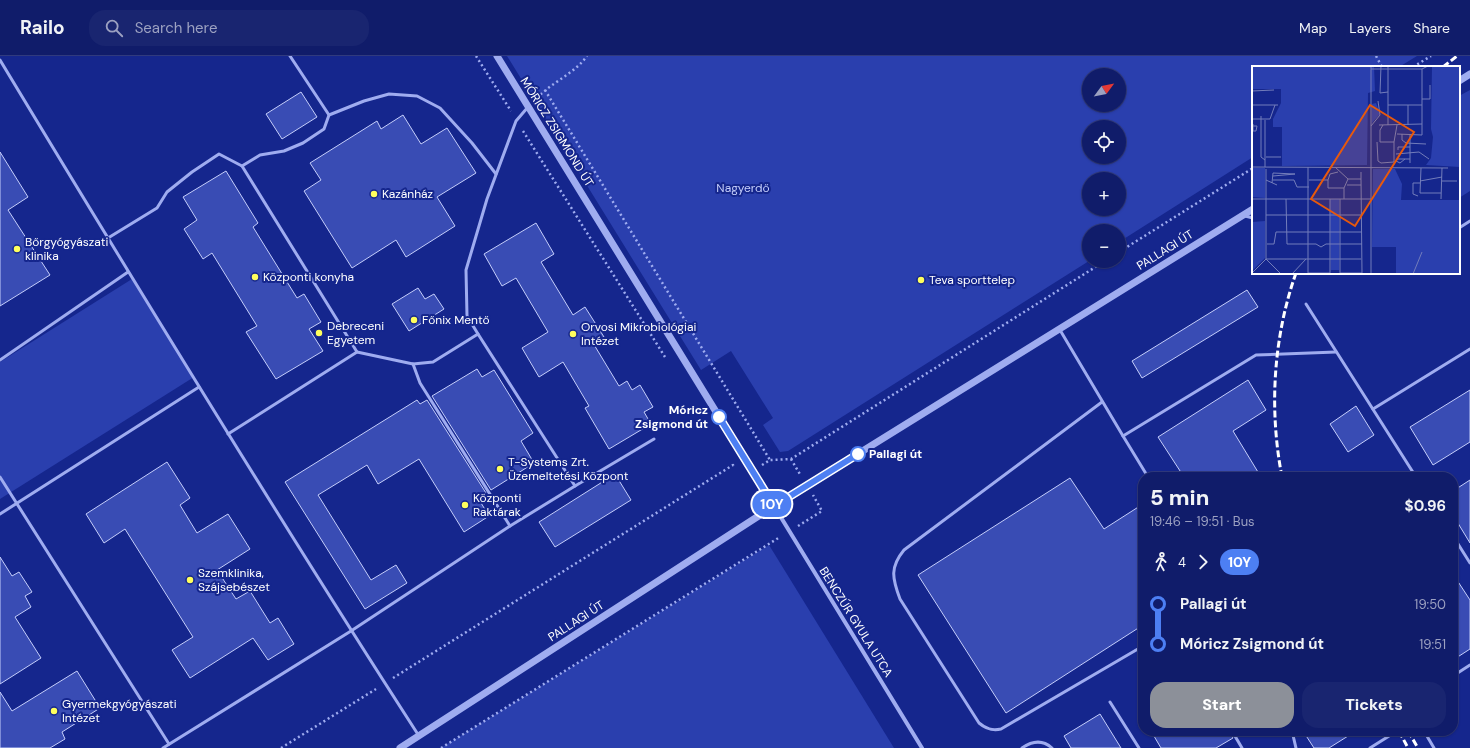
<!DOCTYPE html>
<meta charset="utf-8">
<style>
body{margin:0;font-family:"DM Sans",sans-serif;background:#192570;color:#f1f3f6;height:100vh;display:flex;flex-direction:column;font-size:15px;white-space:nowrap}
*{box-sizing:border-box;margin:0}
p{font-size:13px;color:#9ca1c1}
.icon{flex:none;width:22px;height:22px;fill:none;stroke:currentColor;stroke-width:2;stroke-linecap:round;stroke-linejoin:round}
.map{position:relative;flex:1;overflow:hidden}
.panel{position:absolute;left:1138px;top:416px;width:320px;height:264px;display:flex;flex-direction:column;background:#101c6a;border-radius:16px;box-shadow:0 1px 3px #0004,0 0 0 1px #303a7e}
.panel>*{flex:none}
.badge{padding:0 8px;border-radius:13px;font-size:14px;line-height:26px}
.needle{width:26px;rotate:58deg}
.buttons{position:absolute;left:1082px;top:12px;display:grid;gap:8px}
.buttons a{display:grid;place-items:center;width:44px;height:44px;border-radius:50%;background:#101c6a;box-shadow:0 1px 3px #0004,0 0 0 1px #303a7e;font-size:20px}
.map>.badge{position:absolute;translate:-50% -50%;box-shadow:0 0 0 2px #fff}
.legs{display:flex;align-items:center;gap:6px;height:44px;padding:0 12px;font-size:13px}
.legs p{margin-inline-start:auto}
.overview{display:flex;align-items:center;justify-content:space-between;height:68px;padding:0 12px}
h1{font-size:22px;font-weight:800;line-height:30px}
.action{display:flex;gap:8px;margin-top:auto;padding:8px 12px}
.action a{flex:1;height:46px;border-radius:16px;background:#8c9099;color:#fff;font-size:16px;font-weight:800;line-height:46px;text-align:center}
.action a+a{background:#192570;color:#f1f3f6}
ul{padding:0 12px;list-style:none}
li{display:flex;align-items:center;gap:14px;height:40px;font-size:15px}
li i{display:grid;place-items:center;width:6px;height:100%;margin:0 5px;background:currentColor}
li i::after{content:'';width:10px;height:10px;margin:-5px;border:3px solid;border-radius:50%;background:#101c6a}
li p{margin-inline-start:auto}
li:first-child i{background:linear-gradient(#0000 50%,currentColor 0)}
li:last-child i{background:linear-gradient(currentColor 50%,#0000 0)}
header{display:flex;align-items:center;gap:24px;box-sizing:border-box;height:56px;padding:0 20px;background:#101c6a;border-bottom:1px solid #303a7e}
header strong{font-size:19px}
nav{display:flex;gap:22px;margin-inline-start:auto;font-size:14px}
.search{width:280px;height:36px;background:#192570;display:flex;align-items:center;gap:10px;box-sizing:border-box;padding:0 14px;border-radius:16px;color:#9ca1c1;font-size:15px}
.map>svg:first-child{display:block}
.green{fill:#2a3fae;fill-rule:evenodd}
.building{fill:#394cb4;stroke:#c5cefb}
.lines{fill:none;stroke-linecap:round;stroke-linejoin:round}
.path{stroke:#9facf0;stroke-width:2.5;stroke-dasharray:2 3;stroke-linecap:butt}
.service{stroke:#9facf0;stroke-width:3}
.minor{stroke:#9facf0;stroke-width:4}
.tertiary{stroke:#9facf0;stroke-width:7}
.rail{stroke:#fff;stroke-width:3;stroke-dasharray:7 3;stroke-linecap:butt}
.line-1-casing{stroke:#fff;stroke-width:9}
.line-1{stroke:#4d7ff3;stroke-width:6}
.poi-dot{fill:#ffff5d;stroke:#15268d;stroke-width:1.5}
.stop-1-dot{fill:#fff;stroke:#4d7ff3;stroke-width:2}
.labels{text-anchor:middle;stroke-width:4;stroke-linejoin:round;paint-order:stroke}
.street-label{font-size:12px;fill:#fff;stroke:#15268d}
.park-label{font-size:12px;fill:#c5cefb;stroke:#15268d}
.poi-label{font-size:12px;fill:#fff;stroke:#15268d;text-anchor:start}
.stop-label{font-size:12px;font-weight:bold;fill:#fff;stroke:#15268d;text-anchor:end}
.inset-road{fill:none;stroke:#737dbb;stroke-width:1}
.view{fill:#e8590c;fill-opacity:0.15;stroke:#e8590c;stroke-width:2}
.inset-edge{fill:none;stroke:#fff;stroke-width:2}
</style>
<header>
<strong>Railo</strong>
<div class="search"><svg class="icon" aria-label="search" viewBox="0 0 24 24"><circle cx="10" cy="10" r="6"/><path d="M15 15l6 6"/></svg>Search here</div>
<nav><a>Map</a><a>Layers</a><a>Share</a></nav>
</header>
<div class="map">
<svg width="1470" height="692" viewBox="0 0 1470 692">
<rect width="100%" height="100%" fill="#15268d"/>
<!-- green -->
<g class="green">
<path d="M507,0H1417L1399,11H1253V101L1119,186V175H1089V205L788,395L780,396L763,369L773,362L731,295L701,314ZM1089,19H1119V49H1089ZM1089,71H1119V101H1089ZM1089,123H1119V153H1089Z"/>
<polygon points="1470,34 1470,135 1459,142 1459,40"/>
<polygon points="132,223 194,321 0,443 0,306"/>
<polygon points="769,489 894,692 441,692"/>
</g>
<!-- building -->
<g class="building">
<polygon points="301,36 317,61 282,83 266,58"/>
<polygon points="403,59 421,88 447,72 476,117 437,141 455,170 406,201 396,184 352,212 304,135 321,124 310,107 377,65 381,73"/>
<polygon points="0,96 28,141 8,154 50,219 0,250"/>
<polygon points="226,115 258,167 253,171 297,242 304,238 321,266 309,273 323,295 276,323 246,276 257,270 212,197 203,203 184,173 197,164 183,141"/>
<polygon points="536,167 554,198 541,206 573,259 585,251 604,281 593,287 619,330 627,325 632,334 640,329 653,351 644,356 651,368 609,393 585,352 589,350 563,306 539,321 522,292 548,276 516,222 502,230 484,198"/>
<polygon points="418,232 425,243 434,238 444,253 409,275 392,248"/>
<polygon points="1247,234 1258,251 1142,322 1132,305"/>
<polygon points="477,313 482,321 494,314 533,377 521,385 534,407 491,434 432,340"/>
<polygon points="1248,324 1266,354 1233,375 1261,421 1184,421 1158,381"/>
<polygon points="1470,334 1470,386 1433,409 1410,371"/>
<polygon points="417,344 420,348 427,344 486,437 478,442 489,460 464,476 419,403 378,428 367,409 318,439 371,524 396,509 407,527 365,553 285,426"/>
<polygon points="1356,350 1374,379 1348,396 1330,368"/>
<polygon points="167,406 190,442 180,449 197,477 228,458 250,493 217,514 236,543 250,535 270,567 278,562 294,588 268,604 253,582 190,622 172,594 193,581 125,473 104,487 86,458"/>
<polygon points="615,418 631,444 555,491 539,466"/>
<polygon points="1070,422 1104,473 1143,448 1143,569 1006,657 918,519"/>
<polygon points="1470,424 1470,487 1453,459 1453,435"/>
<polygon points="0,501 12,520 19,516 32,536 25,540 31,551 15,561 41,602 0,628"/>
<polygon points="1453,518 1470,544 1470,593 1453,604"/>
<polygon points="77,615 100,652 62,676 65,683 50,692 0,692 0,636 12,655"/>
<polygon points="1100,658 1121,692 1071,692 1064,680"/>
<polygon points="1151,675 1229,675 1233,682 1216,692 1161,692"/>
<polygon points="1303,675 1356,675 1329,692 1314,692"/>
</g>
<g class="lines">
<!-- path -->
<g class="path">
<polyline points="476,0 511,55"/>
<polyline points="1376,0 1382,11"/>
<polyline points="1413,11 1431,0"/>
<polyline points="545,34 770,404"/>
<path d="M537,42C552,26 574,18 587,0"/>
<polyline points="523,75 665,301"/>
<polyline points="1119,196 1253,112"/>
<polyline points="791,403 801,420"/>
<polyline points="762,409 770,404 791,403 1105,205"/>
<polyline points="798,470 822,455 813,439"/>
<polyline points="393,622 733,409 734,411"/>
<polyline points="281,692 376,633"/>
<polyline points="441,692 780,481"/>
</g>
<!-- service -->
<g class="service">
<path d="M0,4C137,231 275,457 419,680"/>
<polyline points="329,59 364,45 389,38 417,40 440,52 472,87 496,118"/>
<polyline points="1245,160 1253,162"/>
<polyline points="1459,172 1470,165"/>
<polyline points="108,182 157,152 167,136 192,116 219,98 242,110"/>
<polyline points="1306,248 1416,421"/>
<polyline points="1060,274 1123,380"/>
<polyline points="478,278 467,260 466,214 487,143 516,65 528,51"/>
<polyline points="357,296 413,308 433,306 478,278 575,430 654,383"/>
<polyline points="0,304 128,216"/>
<polyline points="413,308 420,327 510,470"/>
<path d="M1102,346L904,494C890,511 892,522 900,543L979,667C986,673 992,675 1001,673L1143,590"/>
<polyline points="1373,353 1470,293"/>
<polyline points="228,378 357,296 242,110 260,99 284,95 303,87 324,73 329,59 290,0"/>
<polyline points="0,421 169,688"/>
<polyline points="1148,421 1123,380 1256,299 1336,296"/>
<polyline points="0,458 199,331"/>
<polyline points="1453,480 1470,507"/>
<polyline points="1453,620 1470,609"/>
<polyline points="1110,646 1139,692"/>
<polyline points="1232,675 1242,692"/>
<polyline points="1292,675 1296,692"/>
<polyline points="1424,675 1434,692"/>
<polyline points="163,692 351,575 510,470 575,430"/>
<path d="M1022,692C1032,685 1042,683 1052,692"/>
<polyline points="1370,692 1397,675"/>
</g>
<!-- minor -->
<polyline class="minor" points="774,450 922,692"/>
<!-- tertiary -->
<g class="tertiary">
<polyline points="497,0 774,450"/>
<polyline points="1459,25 1470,18"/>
<polyline points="400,692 774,450 1253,153"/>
</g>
<!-- rail -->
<g class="rail">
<polyline points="1443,11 1457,0"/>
<path d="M1282,421C1269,354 1273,282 1296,217"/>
<polyline points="1399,675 1408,692"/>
<polyline points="1408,675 1418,692"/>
</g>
</g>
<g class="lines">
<!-- line-1 casing -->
<g class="line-1-casing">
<polyline id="line-1" points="719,361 774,450 858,398"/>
</g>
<!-- line-1 -->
<use href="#line-1" class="line-1"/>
</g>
<!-- markers -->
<g class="poi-dot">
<circle cx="374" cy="138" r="4"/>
<circle cx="17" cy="193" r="4"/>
<circle cx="255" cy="221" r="4"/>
<circle cx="921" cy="224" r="4"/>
<circle cx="414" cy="264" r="4"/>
<circle cx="319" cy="277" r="4"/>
<circle cx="573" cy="278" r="4"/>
<circle cx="500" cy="413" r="4"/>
<circle cx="465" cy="449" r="4"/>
<circle cx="190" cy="524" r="4"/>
<circle cx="54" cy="655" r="4"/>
</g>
<g class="stop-1-dot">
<circle cx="719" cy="361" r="7"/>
<circle cx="858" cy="398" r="7"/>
</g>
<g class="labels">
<!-- street labels -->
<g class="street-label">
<text transform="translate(557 76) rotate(58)" y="4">MÓRICZ ZSIGMOND ÚT</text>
<text transform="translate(1165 194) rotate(-32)" y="4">PALLAGI ÚT</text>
<text transform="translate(576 565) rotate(-33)" y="4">PALLAGI ÚT</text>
<text transform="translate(856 566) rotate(58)" y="4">BENCZÚR GYULA UTCA</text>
</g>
<!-- park labels -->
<g class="park-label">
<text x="743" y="136">Nagyerdő</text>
</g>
<!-- poi labels -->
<g class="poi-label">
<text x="382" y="142">Kazánház</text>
<text x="25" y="190">Bőrgyógyászati<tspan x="25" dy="14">klinika</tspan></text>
<text x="263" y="225">Központi konyha</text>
<text x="929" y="228">Teva sporttelep</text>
<text x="422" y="268">Főnix Mentő</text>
<text x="327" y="274">Debreceni<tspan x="327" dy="14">Egyetem</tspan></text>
<text x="581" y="275">Orvosi Mikrobiológiai<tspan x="581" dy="14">Intézet</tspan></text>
<text x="508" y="410">T-Systems Zrt.<tspan x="508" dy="14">Üzemeltetési Központ</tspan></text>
<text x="473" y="446">Központi<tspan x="473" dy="14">Raktárak</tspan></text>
<text x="198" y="521">Szemklinika,<tspan x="198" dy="14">Szájsebészet</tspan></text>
<text x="62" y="652">Gyermekgyógyászati<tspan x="62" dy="14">Intézet</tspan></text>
</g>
<!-- stop labels -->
<g class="stop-label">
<text x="708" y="358">Móricz<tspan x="708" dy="14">Zsigmond út</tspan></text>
<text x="869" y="402" text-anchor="start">Pallagi út</text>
</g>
</g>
<!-- overview -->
<g transform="translate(1252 10)">
<rect width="208" height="208" fill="#15268d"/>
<path d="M0,0H122L123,25L116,27L115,99L30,100V61H21V53L29,37V23H0ZM180,0H208V101L174,99L179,92L181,71L179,63ZM124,37L128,48L120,57V38ZM0,102H13V132L0,131ZM121,103H143L150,118L149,134H208V208H144V181H120ZM78,133H87V204H79ZM13,155V192L0,205V156Z" fill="#2a3fae"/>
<path class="inset-road" d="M129,0L128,27L136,26M119,3H170L176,0M0,25L22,24M170,33H178V19M0,39H26M136,39H170M9,50V91L13,94V101M0,53H18L23,39M1,58V65H4L5,60H1M127,59L170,58V3M131,59L128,64V76H142L145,59M136,59V0M156,59V39M119,60L128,49L126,35M145,68L170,69V58M150,68V74L154,77L174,78M125,76L126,95L129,97L142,96V76M146,84V81H158M144,88L167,86L177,93M14,91H29M153,93L148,97L144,95L146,93H158M13,94V54M158,97V69M0,101L196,102M56,101V207H78M83,101L96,113M169,102L168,127H189M14,103V193H109M14,114L25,119M21,114H42L45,121H57M57,114H76V122H92V133M76,114L78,108L86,106M168,115L190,111M190,115H205M20,117L21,107L43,108L21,110M95,119H109M92,122L96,113H109V106M166,130L161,128V117H168M0,133H119M34,133L35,178H64L69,181L74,178H110M78,133V208M88,133V207M189,133L190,102M14,149H110M15,178H22L24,166H110M0,207L14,193L29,208M88,207H110L109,113M40,208L54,193M119,208V0M161,208L170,186"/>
<path class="view" d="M118,39L162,66L103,160L59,133Z"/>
<rect width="208" height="208" class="inset-edge"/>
</g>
</svg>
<div class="buttons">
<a><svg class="needle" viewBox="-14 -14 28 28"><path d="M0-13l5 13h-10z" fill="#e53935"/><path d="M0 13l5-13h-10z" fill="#9ca1c1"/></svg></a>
<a><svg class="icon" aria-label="locate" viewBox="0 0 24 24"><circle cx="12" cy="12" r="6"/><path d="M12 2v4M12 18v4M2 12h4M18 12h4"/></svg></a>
<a>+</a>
<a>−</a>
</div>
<b class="badge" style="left:772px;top:448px;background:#4d7ff3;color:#fff">10Y</b>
<section class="panel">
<div class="overview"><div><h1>5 min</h1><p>19:46 – 19:51 · Bus</p></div><b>$0.96</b></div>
<div class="legs"><svg class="icon" aria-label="walk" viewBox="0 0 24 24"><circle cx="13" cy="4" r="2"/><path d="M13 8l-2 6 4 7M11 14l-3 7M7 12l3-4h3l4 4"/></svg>4<svg class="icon" aria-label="forward" viewBox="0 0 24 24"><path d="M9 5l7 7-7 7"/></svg><b class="badge" style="background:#4d7ff3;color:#fff">10Y</b></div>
<ul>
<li><i style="color:#4d7ff3"></i><b>Pallagi út</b><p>19:50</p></li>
<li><i style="color:#4d7ff3"></i><b>Móricz Zsigmond út</b><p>19:51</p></li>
</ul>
<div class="action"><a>Start</a><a>Tickets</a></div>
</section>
</div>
